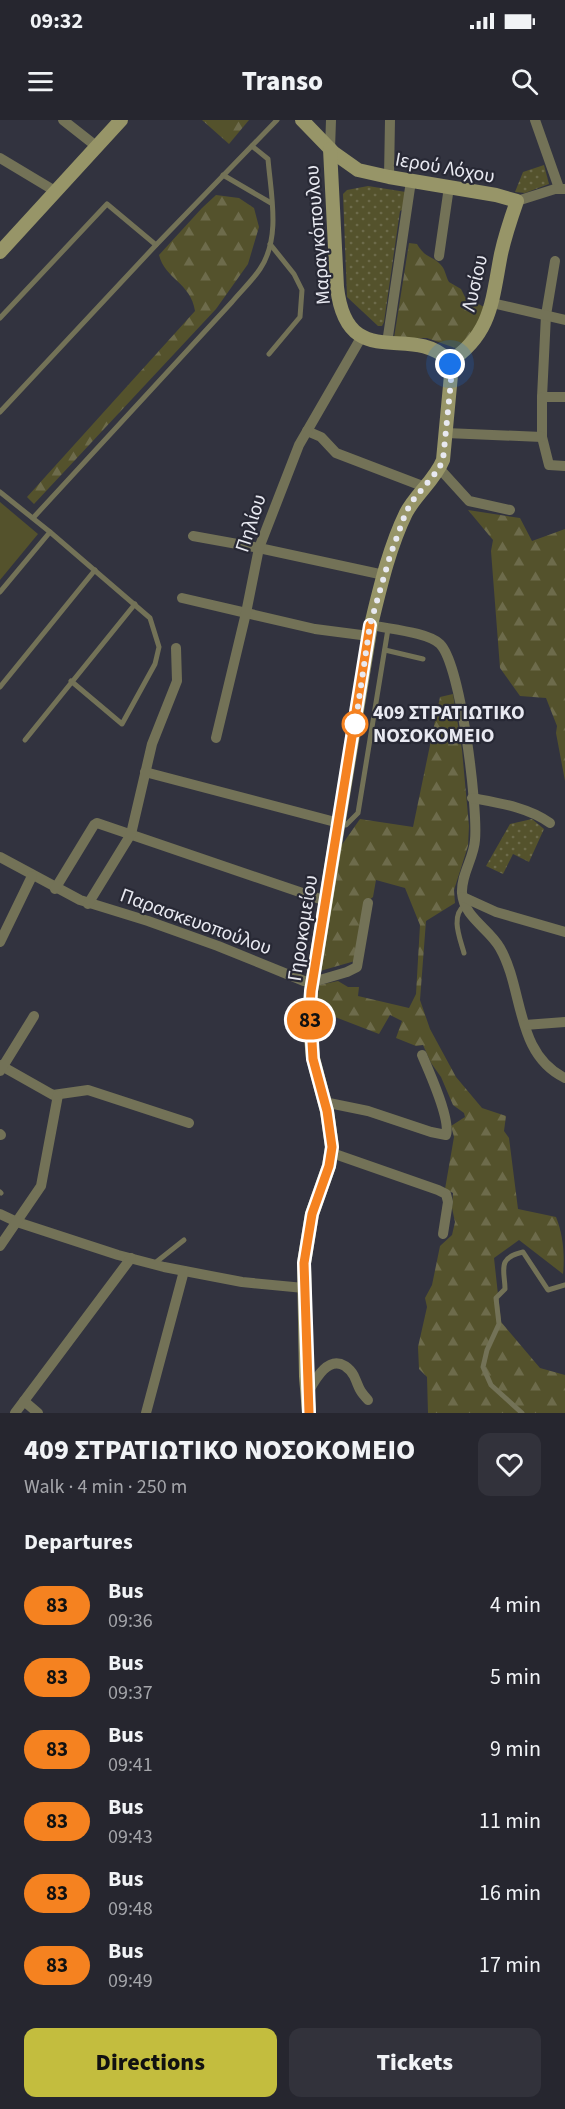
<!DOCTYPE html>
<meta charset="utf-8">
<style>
body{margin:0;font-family:"Source Sans 3",sans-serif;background:#32323b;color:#f1f3f6;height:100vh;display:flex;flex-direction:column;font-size:22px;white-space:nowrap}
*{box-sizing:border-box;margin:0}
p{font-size:20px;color:#a4a5aa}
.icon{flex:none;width:33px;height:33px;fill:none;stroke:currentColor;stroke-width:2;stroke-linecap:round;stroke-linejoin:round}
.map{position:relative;height:1293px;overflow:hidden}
.details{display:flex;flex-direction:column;background:#26262f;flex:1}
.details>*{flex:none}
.badge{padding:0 12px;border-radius:20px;font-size:21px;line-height:39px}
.you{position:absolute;width:30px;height:30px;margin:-15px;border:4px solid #fff;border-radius:50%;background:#1a73e8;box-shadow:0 0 0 9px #1a73e833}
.map>.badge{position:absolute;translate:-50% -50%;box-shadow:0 0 0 3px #fff}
h2{padding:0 24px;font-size:22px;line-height:54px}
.round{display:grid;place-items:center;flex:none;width:63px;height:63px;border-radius:12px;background:#32323b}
.headline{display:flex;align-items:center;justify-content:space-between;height:102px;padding:0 24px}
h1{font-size:28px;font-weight:800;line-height:45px}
.cta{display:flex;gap:12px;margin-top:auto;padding:12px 24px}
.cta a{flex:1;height:69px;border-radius:12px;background:#c3bd3e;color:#111;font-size:24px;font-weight:800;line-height:69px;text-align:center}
.cta a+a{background:#32323b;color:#f1f3f6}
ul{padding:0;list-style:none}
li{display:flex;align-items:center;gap:18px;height:72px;padding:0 24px}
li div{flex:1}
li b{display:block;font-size:22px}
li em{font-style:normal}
li .badge{min-width:66px;font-weight:700;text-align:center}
.status{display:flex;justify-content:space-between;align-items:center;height:42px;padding:0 30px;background:#26262f;direction:ltr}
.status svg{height:16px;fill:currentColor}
header{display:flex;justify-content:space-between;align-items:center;height:78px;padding:0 24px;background:#26262f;font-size:27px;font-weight:800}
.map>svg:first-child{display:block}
.grass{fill:url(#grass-dots)}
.forest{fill:url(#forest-firs)}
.garden{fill:#54522c}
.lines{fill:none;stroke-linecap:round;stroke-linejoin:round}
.lane{stroke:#737257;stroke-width:5}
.street{stroke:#737257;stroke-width:10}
.secondary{stroke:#979568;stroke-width:14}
.line-casing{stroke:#fff;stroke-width:14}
.line{stroke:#f58220;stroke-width:9}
.walk{stroke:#e8e9f1;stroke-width:6;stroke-dasharray:0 10.8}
.stop-dot{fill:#fff;stroke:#f58220;stroke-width:3}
.labels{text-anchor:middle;stroke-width:4.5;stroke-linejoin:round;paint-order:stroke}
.street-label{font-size:20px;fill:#e8e9f1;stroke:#282935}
.stop-label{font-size:20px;font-weight:bold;fill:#e8e9f1;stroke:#282935;text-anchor:start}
</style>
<div class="status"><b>09:32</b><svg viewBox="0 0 49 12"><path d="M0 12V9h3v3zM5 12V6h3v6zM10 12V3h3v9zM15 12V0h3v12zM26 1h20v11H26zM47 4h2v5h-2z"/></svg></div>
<header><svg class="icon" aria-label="menu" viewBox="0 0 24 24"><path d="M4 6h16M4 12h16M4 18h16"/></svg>Transo<svg class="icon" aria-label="search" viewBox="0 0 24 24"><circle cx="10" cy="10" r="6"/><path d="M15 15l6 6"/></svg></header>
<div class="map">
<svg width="565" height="1293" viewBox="0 0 565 1293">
<defs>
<pattern id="grass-dots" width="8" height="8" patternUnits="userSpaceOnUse" patternTransform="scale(1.5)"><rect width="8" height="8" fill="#54522c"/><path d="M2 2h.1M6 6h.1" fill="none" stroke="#6d6b4b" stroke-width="1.8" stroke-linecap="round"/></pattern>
<pattern id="forest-firs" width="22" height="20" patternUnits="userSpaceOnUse" patternTransform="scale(1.5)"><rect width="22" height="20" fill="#54522c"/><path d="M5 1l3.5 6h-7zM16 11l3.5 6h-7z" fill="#6d6b4b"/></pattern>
</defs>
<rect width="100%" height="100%" fill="#32333f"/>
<!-- grass -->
<g class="grass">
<polygon points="544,45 549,64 525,73 515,72 523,52"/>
<polygon points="368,66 406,72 404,89 400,91 384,202 382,206 378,206 347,177 343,74 347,70"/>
<polygon points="532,699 544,709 529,742 513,734 503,754 486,746 510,704"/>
</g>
<!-- forest -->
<g class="forest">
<polygon points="202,0 249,0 229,24"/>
<path d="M216,75L239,78L254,88L259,107L248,144L216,189L34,384L27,377L195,191C191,163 165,159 159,135L202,88Z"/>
<path d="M409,123L417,124C425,138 431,135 440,144C446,150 445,155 449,162L461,169L465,177L486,188L478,206L458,229L427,218H394Z"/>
<polygon points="468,390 520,398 532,421 565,409 565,661 556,613 557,606 546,578 520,576 500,548 491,431 493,420"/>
<path d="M453,574L462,630L469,706L468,726L454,770L455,783L426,801L420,880L430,909L456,957L482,988L506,996L504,1011L509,1018L518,1089L556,1097C563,1114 565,1135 563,1154L519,1120L494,1138L501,1202L540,1248L565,1255V1293H428L427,1257L419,1249L418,1227L427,1187L425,1178L432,1165L440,1126L452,1115L455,1102L452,1088L453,1073L445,1069L454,1017L451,1006L465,997L464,993L453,985L441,957L431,943L423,925L416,926L396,918L402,901L390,895L379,914L317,890L319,865L338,861L348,867H359L358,876L409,888L416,874L420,805L405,768L376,760L373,777L364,784L355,841L320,851L341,726L360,699L413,707L440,577Z"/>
</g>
<!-- garden -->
<polygon class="garden" points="0,382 38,414 0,460"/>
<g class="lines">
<!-- lane -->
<g class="lane">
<polyline points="223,55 271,83"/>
<polyline points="0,198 107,84 156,125"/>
<polyline points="269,234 300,197 302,170 294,154 270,124"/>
<polyline points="0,292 156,125 277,0"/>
<polyline points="0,372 50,412 150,498 159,527 155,544 122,604 71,561"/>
<path d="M33,398L232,182C241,171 252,161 260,149C281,118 271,75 268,39L252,26"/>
<polyline points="0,472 50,412"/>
<polyline points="385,530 423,539"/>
<polyline points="0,567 95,450"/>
<polyline points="25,620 135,484"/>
<polyline points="339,703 346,705 358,693 388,509"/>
<path d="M464,833C460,818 450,796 465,785"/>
<polyline points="0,1072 1,1073"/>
<polyline points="155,1143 184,1120"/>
<path d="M522,1293L491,1265L483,1247L487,1230L499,1204L496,1178L505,1169C505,1151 496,1138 523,1132L548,1170L565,1165"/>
</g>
<!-- street -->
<g class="street">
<polyline points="63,0 96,26"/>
<polyline points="535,0 559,68"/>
<polyline points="330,29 331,0"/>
<polyline points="0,38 55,71"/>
<polyline points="389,57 390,0"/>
<polyline points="517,81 555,69 565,69"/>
<polyline points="439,136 449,67"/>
<polyline points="555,141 546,195 542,277 542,317 549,345 565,346"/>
<polyline points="492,183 565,200"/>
<polyline points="387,223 411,61"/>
<polyline points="542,277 565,277"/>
<polyline points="307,311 321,317 336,333 425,367"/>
<polyline points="446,313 542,317"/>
<polyline points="439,348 469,381 510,390"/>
<polyline points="193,416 259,428 384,455"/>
<polyline points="182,478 315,509 369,516"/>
<path d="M371,505C388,509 428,512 440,524C461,545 478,688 475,720C474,738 461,754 462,773C464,798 489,808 500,828C524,870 515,934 565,958"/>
<polyline points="216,618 246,493 259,428 299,325 362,216"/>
<polyline points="145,652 339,703"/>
<path d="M472,678C499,683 528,687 550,703"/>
<polyline points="0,737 80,780 148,801 218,826 304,861 313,862 347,852 357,847 368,783"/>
<polyline points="55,769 94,705 97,703 326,781"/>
<polyline points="463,777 496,792 565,812"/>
<polyline points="88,784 131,714 152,624 177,561 176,528"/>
<polyline points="0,822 32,756"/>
<polyline points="525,905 565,902"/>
<polyline points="0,945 53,975 88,970 189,1003"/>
<polyline points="0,951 34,896"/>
<path d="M324,982L368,991L431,1012L446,1015C451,1000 429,951 422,935"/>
<polyline points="0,1014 1,1015"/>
<polyline points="332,1033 438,1070 446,1074 448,1082 443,1114"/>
<polyline points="0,1094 17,1102 118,1135 164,1147 242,1162 304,1168"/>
<polyline points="0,1126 41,1066 58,975"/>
<path d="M307,1274C314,1262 327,1235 345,1246C348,1248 352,1252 354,1256C360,1269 358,1269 368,1280"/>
<polyline points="24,1281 38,1293"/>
<polyline points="15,1293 131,1138"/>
<polyline points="146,1293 184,1151"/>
</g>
<!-- secondary -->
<g class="secondary">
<path d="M302,0L334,33L358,50L389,57L496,75L517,81C511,98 505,116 501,134C492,180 492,214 449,242"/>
<polyline points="0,132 121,0"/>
<path d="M309,1293L306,1256L304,1143L312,1094L329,1046L332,1027L327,991L313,938L310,908L311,871L371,505C380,468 389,428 406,393C416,374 435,360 443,340L451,255L448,240C412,202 347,255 337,167L330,29"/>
</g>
</g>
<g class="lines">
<!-- line casing -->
<g class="line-casing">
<polyline id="line" points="309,1293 304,1143 312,1094 329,1046 332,1027 327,991 313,939 310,887 311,871 370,505"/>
</g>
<!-- line -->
<use href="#line" class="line"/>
<!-- walk -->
<polyline class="walk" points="355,604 355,606 370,505 390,436 406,392 414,379 438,350 443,340 451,261 450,244"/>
</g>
<!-- markers -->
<circle class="stop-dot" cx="355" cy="604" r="12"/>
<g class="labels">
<!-- street labels -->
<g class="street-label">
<text transform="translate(445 47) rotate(10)" y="7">Ιερού Λόχου</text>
<text transform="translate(317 115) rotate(-95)" y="7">Μαραγκόπουλου</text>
<text transform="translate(474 163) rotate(-77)" y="7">Λυσίου</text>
<text transform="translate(250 403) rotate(-72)" y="7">Πηλίου</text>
<text transform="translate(196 801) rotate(20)" y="7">Παρασκευοπούλου</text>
<text transform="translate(302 808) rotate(-81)" y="7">Γηροκομείου</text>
</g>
<!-- stop labels -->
<g class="stop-label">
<text x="373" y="599">409 ΣΤΡΑΤΙΩΤΙΚΟ<tspan x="373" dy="23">ΝΟΣΟΚΟΜΕΙΟ</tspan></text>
</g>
</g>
</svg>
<div class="you" style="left:450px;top:244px"></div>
<b class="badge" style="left:310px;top:900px;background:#f58220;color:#111">83</b>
</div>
<section class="details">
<div class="headline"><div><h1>409 ΣΤΡΑΤΙΩΤΙΚΟ ΝΟΣΟΚΟΜΕΙΟ</h1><p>Walk · 4 min · 250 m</p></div><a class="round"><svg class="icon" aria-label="heart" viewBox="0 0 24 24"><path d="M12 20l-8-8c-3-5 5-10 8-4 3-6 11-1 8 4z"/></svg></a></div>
<h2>Departures</h2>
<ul>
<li><span class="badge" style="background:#f58220;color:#111">83</span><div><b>Bus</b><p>09:36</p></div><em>4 min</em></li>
<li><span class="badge" style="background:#f58220;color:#111">83</span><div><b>Bus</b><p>09:37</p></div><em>5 min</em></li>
<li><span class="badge" style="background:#f58220;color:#111">83</span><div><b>Bus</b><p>09:41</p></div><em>9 min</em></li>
<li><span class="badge" style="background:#f58220;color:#111">83</span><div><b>Bus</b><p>09:43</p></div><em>11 min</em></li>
<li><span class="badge" style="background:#f58220;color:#111">83</span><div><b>Bus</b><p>09:48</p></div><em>16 min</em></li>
<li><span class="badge" style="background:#f58220;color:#111">83</span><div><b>Bus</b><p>09:49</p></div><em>17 min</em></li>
</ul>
<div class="cta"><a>Directions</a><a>Tickets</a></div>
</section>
